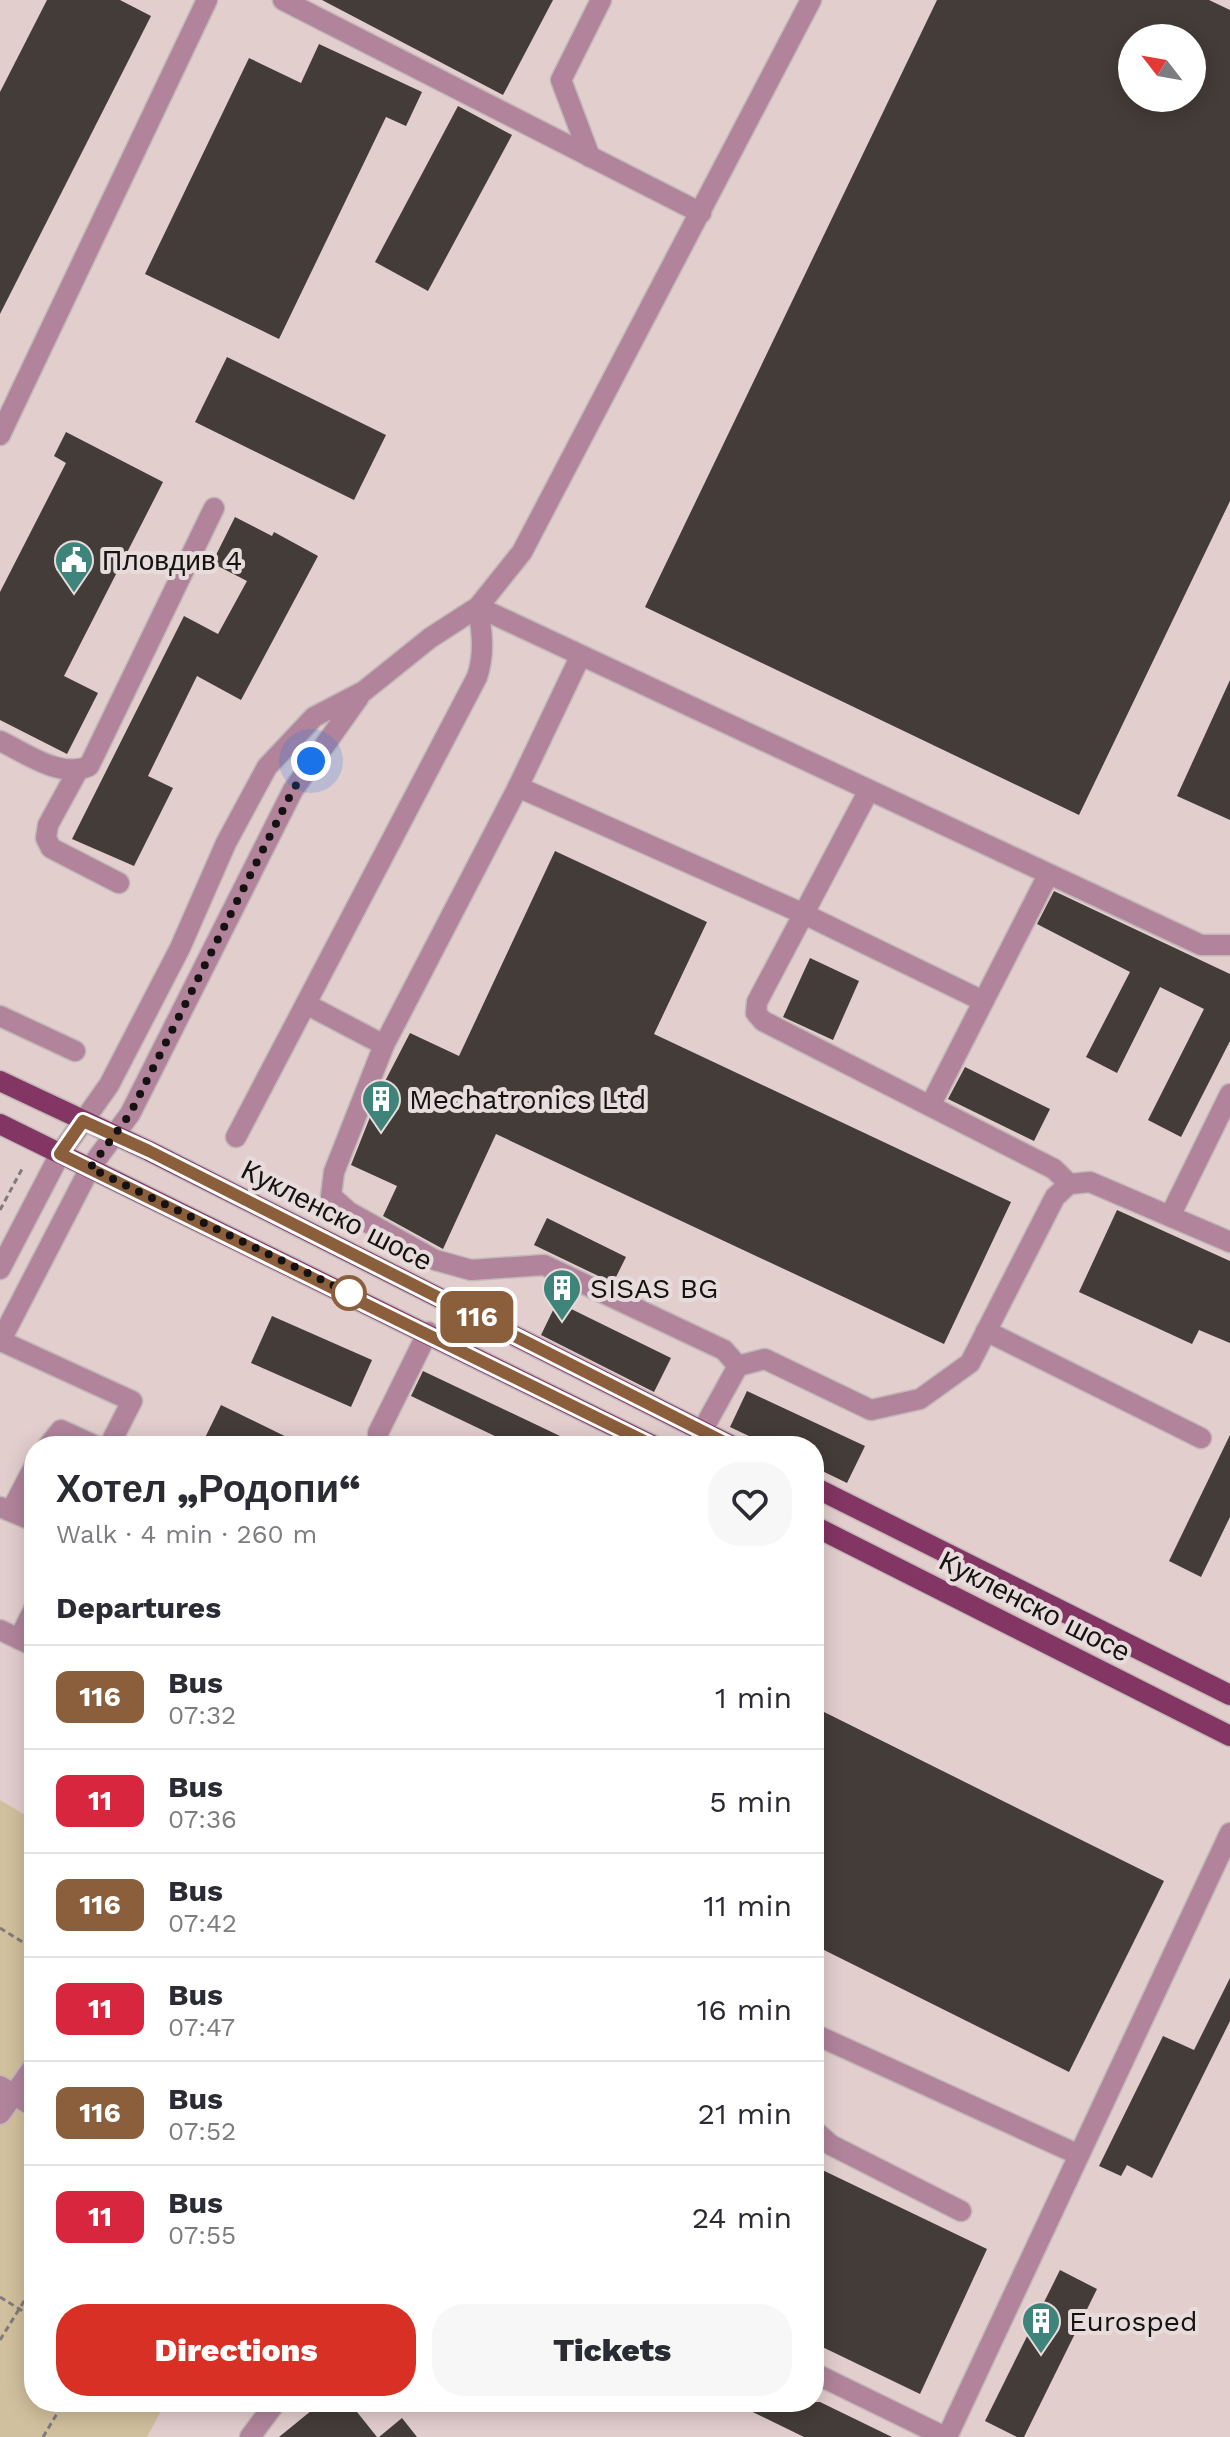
<!DOCTYPE html>
<meta charset="utf-8">
<style>
body{margin:0;font-family:"Work Sans",sans-serif;background:#f7f7f7;color:#2b2b33;height:100vh;display:flex;flex-direction:column;font-size:30px;white-space:nowrap}
*{box-sizing:border-box;margin:0}
p{font-size:26px;color:#7c7c81}
.icon{flex:none;width:44px;height:44px;fill:none;stroke:currentColor;stroke-width:2;stroke-linecap:round;stroke-linejoin:round}
.map{position:relative;flex:1;overflow:hidden}
.side{position:absolute;left:24px;top:1436px;width:800px;height:976px;display:flex;flex-direction:column;background:#fff;border-radius:32px;box-shadow:0 4px 20px #0003}
.side>*{flex:none}
.badge{padding:0 16px;border-radius:12px;font-size:28px;line-height:52px}
.needle{width:52px;rotate:301deg}
.fabs{position:absolute;left:1118px;top:24px;display:grid;gap:16px}
.fabs a{display:grid;place-items:center;width:88px;height:88px;border-radius:50%;background:#fff;box-shadow:0 4px 20px #0003;font-size:40px}
.you{position:absolute;width:40px;height:40px;margin:-20px;border:6px solid #fff;border-radius:50%;background:#1a73e8;box-shadow:0 0 0 12px #1a73e833}
.map>.badge{position:absolute;translate:-50% -50%;box-shadow:0 0 0 4px #fff}
h2{padding:0 32px;font-size:30px;line-height:72px}
.round{display:grid;place-items:center;flex:none;width:84px;height:84px;border-radius:32px;background:#f7f7f7}
.summary{display:flex;align-items:center;justify-content:space-between;height:136px;padding:0 32px}
h1{font-size:38px;font-weight:800;line-height:60px}
.primary-button{display:flex;gap:16px;margin-top:auto;padding:16px 32px}
.primary-button a{flex:1;height:92px;border-radius:32px;background:#d93025;color:#fff;font-size:32px;font-weight:800;line-height:92px;text-align:center}
.primary-button a+a{background:#f7f7f7;color:#2b2b33}
ul{padding:0;list-style:none}
li{display:flex;align-items:center;gap:24px;height:104px;padding:0 32px;border-top:2px solid #e1e1e2}
li div{flex:1}
li b{display:block;font-size:30px}
li em{font-style:normal}
li .badge{min-width:88px;font-weight:700;text-align:center}
.map>svg:first-child{display:block}
.built{fill:#e3cece;fill-rule:evenodd}
.green{fill:#d1c09d}
.building{fill:#443c38;fill-rule:evenodd}
.lines{fill:none;stroke-linecap:round;stroke-linejoin:round}
.minor-casing{stroke:#c1b8b7;stroke-width:23}
.major-casing{stroke:#c1b8b7;stroke-width:23}
.path{stroke:#827a7a;stroke-width:3;stroke-dasharray:6 4;stroke-linecap:butt}
.minor{stroke:#b1849b;stroke-width:20}
.major{stroke:#833563;stroke-width:20}
.line-casing{stroke:#fff;stroke-width:18}
.line{stroke:#8b5e3c;stroke-width:12}
.walk{stroke:#161212;stroke-width:8;stroke-dasharray:0 14.4}
.stop-dot{fill:#fff;stroke:#8b5e3c;stroke-width:4}
.labels{text-anchor:middle;stroke-width:8;stroke-linejoin:round;paint-order:stroke}
.poi-label{font-size:28px;fill:#161212;stroke:#e7dcdb;text-anchor:start}
.street-label{font-size:28px;fill:#161212;stroke:#e7dcdb}
</style>
<div class="map">
<svg width="1230" height="2437" viewBox="0 0 1230 2437">
<rect width="100%" height="100%" fill="#e7dcdb"/>
<!-- built -->
<path class="built" d="M0,0H1230V2437H147L166,2402H814V1446H34V1820L0,1800ZM1132,38H1192V98H1132Z"/>
<!-- green -->
<polygon class="green" points="0,1800 34,1820 34,2402 166,2402 147,2437 0,2437"/>
<!-- building -->
<g class="building">
<polygon points="47,0 120,0 151,16 0,314 0,92"/>
<polygon points="322,0 553,0 503,95"/>
<path d="M937,0H1209L1230,10V501L1079,815L645,607ZM1132,38H1192V98H1132Z"/>
<polygon points="319,44 422,92 406,126 386,117 279,339 145,274 249,58 301,83"/>
<polygon points="458,106 512,135 428,291 375,262"/>
<polygon points="227,357 386,435 354,500 195,422"/>
<polygon points="66,432 163,482 64,676 98,693 67,754 0,720 0,592 66,463 54,456"/>
<polygon points="235,517 272,536 274,532 318,556 241,700 197,676 148,776 173,788 134,866 72,839 184,616 218,634 247,581 212,563"/>
<polygon points="1230,680 1230,820 1177,796"/>
<polygon points="555,851 707,922 654,1034 1011,1202 944,1344 496,1134 443,1249 383,1216 397,1186 351,1165 382,1087 410,1033 459,1056"/>
<polygon points="1054,891 1230,974 1230,1041 1181,1137 1148,1120 1204,1009 1160,987 1117,1073 1086,1057 1130,972 1037,924"/>
<polygon points="810,958 859,981 833,1040 783,1017"/>
<polygon points="965,1067 1050,1109 1034,1141 948,1099"/>
<polygon points="1117,1210 1230,1261 1230,1343 1199,1330 1192,1344 1079,1292"/>
<polygon points="547,1218 626,1257 613,1283 534,1245"/>
<polygon points="557,1302 671,1358 654,1392 541,1335"/>
<polygon points="272,1316 372,1360 351,1407 251,1363"/>
<polygon points="423,1371 581,1446 516,1446 411,1396"/>
<polygon points="747,1391 865,1446 847,1483 814,1467 814,1446 770,1446 730,1427"/>
<polygon points="221,1405 305,1446 201,1446"/>
<polygon points="1230,1435 1230,1517 1201,1577 1169,1561"/>
<polygon points="814,1707 1164,1881 1069,2072 814,1945"/>
<polygon points="1230,1978 1230,2021 1152,2178 1127,2165 1121,2176 1099,2166 1163,2036 1194,2050"/>
<polygon points="814,2166 987,2249 920,2394 814,2343"/>
<polygon points="1060,2270 1097,2289 1024,2437 1017,2437 985,2421"/>
<polygon points="322,2402 349,2402 377,2437 279,2437"/>
<polygon points="732,2402 820,2402 892,2437 804,2437"/>
<polygon points="402,2418 417,2437 379,2437"/>
</g>
<g class="lines">
<!-- minor casing -->
<g class="minor-casing">
<g id="minor">
<polyline points="283,0 701,213"/>
<polyline points="590,157 561,80 601,0"/>
<polyline points="0,435 207,0"/>
<polyline points="478,607 1201,945 1230,945"/>
<path d="M0,741C26,753 60,779 89,766L214,508"/>
<polyline points="77,772 48,825 46,838 51,848 119,883"/>
<polyline points="518,787 804,914 983,1001"/>
<polyline points="868,792 757,1002 756,1013 763,1021 1054,1169 1069,1184"/>
<polyline points="306,1004 384,1045 518,787 580,657"/>
<polyline points="0,1016 75,1051"/>
<polyline points="384,1045 334,1172 331,1196 349,1212 435,1260 471,1270 544,1265 724,1350 738,1366"/>
<polyline points="931,1104 1048,875"/>
<path d="M236,1137L477,677C485,653 482,632 478,607"/>
<polyline points="1170,1216 1230,1094"/>
<polyline points="0,1269 60,1154 109,1085 180,948 226,843 267,767 314,717 364,691 430,638 478,607 522,552 811,0"/>
<polyline points="986,1331 1201,1438"/>
<polyline points="1,1341 132,1401 109,1446"/>
<polyline points="0,1342 90,1168 130,1114 293,790 359,697"/>
<polyline points="702,1431 738,1366 765,1359 871,1410 920,1399 970,1363 1055,1197 1069,1184 1090,1182 1230,1242"/>
<polyline points="48,1446 61,1430 96,1446"/>
<polyline points="379,1446 378,1433 428,1332"/>
<polyline points="0,1507 34,1521"/>
<polyline points="11,1511 34,1467"/>
<polyline points="0,1630 34,1646"/>
<polyline points="19,1639 34,1609"/>
<polyline points="814,2034 1077,2154"/>
<polyline points="0,2086 34,2107"/>
<polyline points="0,2114 34,2066"/>
<polyline points="814,2130 831,2145 961,2211"/>
<polyline points="814,2373 945,2437"/>
<polyline points="250,2437 276,2402"/>
<polyline points="947,2437 1230,1833"/>
</g>
</g>
<!-- major casing -->
<g class="major-casing">
<g id="major">
<polyline points="0,1081 149,1151 732,1446"/>
<polyline points="0,1124 654,1446"/>
<polyline points="814,1487 1230,1695"/>
<polyline points="814,1526 1230,1736"/>
</g>
</g>
<!-- path -->
<g class="path">
<polyline points="0,1210 22,1169"/>
<polyline points="0,1928 34,1949"/>
<polyline points="0,2297 34,2318"/>
<polyline points="0,2340 34,2285"/>
<polyline points="157,2402 161,2405"/>
<polyline points="43,2437 64,2402"/>
</g>
<!-- minor -->
<use href="#minor" class="minor"/>
<!-- major -->
<use href="#major" class="major"/>
</g>
<g class="lines">
<!-- line casing -->
<g class="line-casing">
<polyline id="line" points="654,1446 60,1154 83,1121 149,1151 732,1446"/>
</g>
<!-- line -->
<use href="#line" class="line"/>
<!-- walk -->
<polyline class="walk" points="311,761 293,790 130,1114 90,1168 349,1293"/>
</g>
<!-- icons -->
<defs>
<g id="civic-pin" transform="scale(2)"><path d="M0 17L-7.5 6A9.5 9.5 0 1 1 7.5 6Z" fill="#3e847b" stroke="#e7dcdb"/><path d="M-.6-6.5H3V-4.5H.6V-3L4-1V1h2V6H-6V1h2V-1L-.6-3ZM-1.2 2.5V6h2.4V2.5Z" fill="#fff"/></g>
<g id="building-pin" transform="scale(2)"><path d="M0 17L-7.5 6A9.5 9.5 0 1 1 7.5 6Z" fill="#3e847b" stroke="#e7dcdb"/><path d="M-4-6H4V6H1V3H-1V6H-4ZM-2.5-4.3h1.7v1.8h-1.7ZM.8-4.3h1.7v1.8H.8ZM-2.5-1h1.7V.8h-1.7ZM.8-1h1.7V.8H.8Z" fill="#fff"/></g>
</defs>
<g fill-rule="evenodd">
<use href="#civic-pin" x="74" y="560"/>
<use href="#building-pin" x="381" y="1099"/>
<use href="#building-pin" x="562" y="1288"/>
<use href="#building-pin" x="1041" y="2321"/>
</g>
<!-- markers -->
<circle class="stop-dot" cx="349" cy="1293" r="16"/>
<g class="labels">
<!-- poi labels -->
<g class="poi-label">
<text x="102" y="570">Пловдив 4</text>
<text x="409" y="1109">Mechatronics Ltd</text>
<text x="590" y="1298">SISAS BG</text>
<text x="1069" y="2331">Eurosped</text>
</g>
<!-- street labels -->
<g class="street-label">
<text transform="translate(337 1215) rotate(27)" y="10">Кукленско шосе</text>
<text transform="translate(1035 1606) rotate(27)" y="10">Кукленско шосе</text>
</g>
</g>
</svg>
<div class="fabs">
<a><svg class="needle" viewBox="-14 -14 28 28"><path d="M0-13l5 13h-10z" fill="#e53935"/><path d="M0 13l5-13h-10z" fill="#7c7c81"/></svg></a>
</div>
<div class="you" style="left:311px;top:761px"></div>
<b class="badge" style="left:477px;top:1317px;background:#8b5e3c;color:#fff">116</b>
<section class="side">
<div class="summary"><div><h1>Хотел „Родопи“</h1><p>Walk · 4 min · 260 m</p></div><a class="round"><svg class="icon" aria-label="heart" viewBox="0 0 24 24"><path d="M12 20l-8-8c-3-5 5-10 8-4 3-6 11-1 8 4z"/></svg></a></div>
<h2>Departures</h2>
<ul>
<li><span class="badge" style="background:#8b5e3c;color:#fff">116</span><div><b>Bus</b><p>07:32</p></div><em>1 min</em></li>
<li><span class="badge" style="background:#d7263d;color:#fff">11</span><div><b>Bus</b><p>07:36</p></div><em>5 min</em></li>
<li><span class="badge" style="background:#8b5e3c;color:#fff">116</span><div><b>Bus</b><p>07:42</p></div><em>11 min</em></li>
<li><span class="badge" style="background:#d7263d;color:#fff">11</span><div><b>Bus</b><p>07:47</p></div><em>16 min</em></li>
<li><span class="badge" style="background:#8b5e3c;color:#fff">116</span><div><b>Bus</b><p>07:52</p></div><em>21 min</em></li>
<li><span class="badge" style="background:#d7263d;color:#fff">11</span><div><b>Bus</b><p>07:55</p></div><em>24 min</em></li>
</ul>
<div class="primary-button"><a>Directions</a><a>Tickets</a></div>
</section>
</div>
